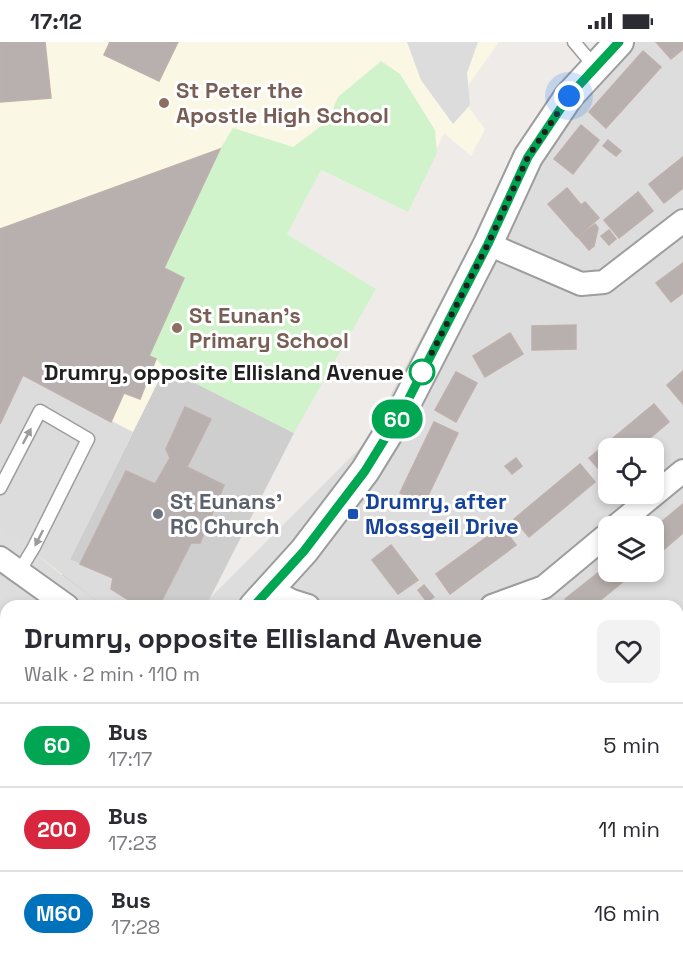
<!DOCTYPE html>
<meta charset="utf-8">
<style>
body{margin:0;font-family:"Space Grotesk",sans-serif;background:#f2f2f3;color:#2b2b33;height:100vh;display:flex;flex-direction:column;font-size:22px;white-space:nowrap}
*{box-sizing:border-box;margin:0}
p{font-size:20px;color:#7c7c81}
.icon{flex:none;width:33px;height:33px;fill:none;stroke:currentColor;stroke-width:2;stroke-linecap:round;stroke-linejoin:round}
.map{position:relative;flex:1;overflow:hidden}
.panel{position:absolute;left:0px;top:558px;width:684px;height:366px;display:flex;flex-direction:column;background:#fff;border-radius:18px 18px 0 0;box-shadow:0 3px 9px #0003}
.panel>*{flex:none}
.badge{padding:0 12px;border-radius:20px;font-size:21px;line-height:39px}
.fabs{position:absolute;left:598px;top:396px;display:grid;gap:12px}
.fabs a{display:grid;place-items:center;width:66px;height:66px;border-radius:12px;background:#fff;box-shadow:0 3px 9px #0003;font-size:30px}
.you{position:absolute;width:30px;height:30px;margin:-15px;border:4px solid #fff;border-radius:50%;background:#1a73e8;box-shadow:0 0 0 9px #1a73e833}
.map>.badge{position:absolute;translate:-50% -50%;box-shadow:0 0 0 3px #fff}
.round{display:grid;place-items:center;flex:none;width:63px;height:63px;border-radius:12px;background:#f2f2f3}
.overview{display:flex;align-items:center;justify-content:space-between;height:102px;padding:0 24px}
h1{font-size:28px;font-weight:700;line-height:45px}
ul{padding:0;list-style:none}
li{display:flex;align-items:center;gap:18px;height:84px;padding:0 24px;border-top:2px solid #e1e1e2}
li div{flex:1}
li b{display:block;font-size:22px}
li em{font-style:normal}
li .badge{min-width:66px;font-weight:700;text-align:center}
.status{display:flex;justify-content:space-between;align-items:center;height:42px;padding:0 30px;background:#fff;direction:ltr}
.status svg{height:16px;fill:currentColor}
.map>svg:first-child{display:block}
.residential{fill:#dedddd;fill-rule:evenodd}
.education{fill:#fbf7e5}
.religious{fill:#cecece}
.park{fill:#d0f3cb}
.parking{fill:#dcdcdc}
.building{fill:#b8b0ae;stroke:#bfb0ac;stroke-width:1.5}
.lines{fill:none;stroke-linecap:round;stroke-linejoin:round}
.service-casing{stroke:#9d9d9d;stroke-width:15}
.minor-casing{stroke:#9d9d9d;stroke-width:26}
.tertiary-casing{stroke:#9d9d9d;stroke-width:32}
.service{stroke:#fff;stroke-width:12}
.minor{stroke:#fff;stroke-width:22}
.tertiary{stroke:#fff;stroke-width:28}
.oneway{fill:#9b9b9b}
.line-casing{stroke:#fff;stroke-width:14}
.line{stroke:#00a651;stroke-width:9}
.walk{stroke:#202020;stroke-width:6;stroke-dasharray:0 10.8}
.education-dot{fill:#8d6e63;stroke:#fff;stroke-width:2}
.stop-dot{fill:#fff;stroke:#00a651;stroke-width:3}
.worship-dot{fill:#6b7280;stroke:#fff;stroke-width:2}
.transit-dot{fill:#1a4fb4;stroke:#fff;stroke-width:2}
.labels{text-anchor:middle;stroke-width:6;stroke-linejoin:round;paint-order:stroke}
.education-label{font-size:22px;font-weight:bold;fill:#785e54;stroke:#fff;text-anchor:start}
.stop-label{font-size:22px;font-weight:bold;fill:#202020;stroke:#fff;text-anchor:end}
.worship-label{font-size:22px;font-weight:bold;fill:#5b616d;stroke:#fff;text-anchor:start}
.transit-label{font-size:22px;font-weight:bold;fill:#164399;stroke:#fff;text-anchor:start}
</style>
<div class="status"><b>17:12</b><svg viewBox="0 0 49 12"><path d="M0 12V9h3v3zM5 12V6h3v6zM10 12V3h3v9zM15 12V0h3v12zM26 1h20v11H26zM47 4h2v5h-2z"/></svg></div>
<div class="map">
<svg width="683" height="924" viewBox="0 0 683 924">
<rect width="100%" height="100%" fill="#efebe8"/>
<!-- residential -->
<path class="residential" d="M616,0H683V924H0V473L148,564H6V918H678V564H202L365,401L495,156ZM609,406H654V452H609ZM609,484H654V530H609Z"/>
<!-- education -->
<polygon class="education" points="0,0 499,0 465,48 470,67 485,87 471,114 444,91 408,170 320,128 287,192 376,247 294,391 165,326 62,533 0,483"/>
<!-- religious -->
<polygon class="religious" points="165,326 294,391 206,564 103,564 62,533"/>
<!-- park -->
<g class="park">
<polygon points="381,19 400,32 435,88 437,111 408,170 321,128 287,192 376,247 294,391 165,326 156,317 149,314 184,236 164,226 220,107 233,86 293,105 328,79 338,55"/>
<polygon points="6,883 6,918 124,918 121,924 0,924 0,890"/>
</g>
<!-- parking -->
<g class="parking">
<polygon points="407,0 478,0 467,31 470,63 453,82 421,38"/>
<polygon points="23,333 133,390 70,517 113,536 111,547 138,564 103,564 0,484 0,382"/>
</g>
<!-- building -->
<g class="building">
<polygon points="0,0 45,0 51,56 0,60"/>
<polygon points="110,0 178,0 159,39 104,13"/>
<polygon points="656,0 683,0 683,7 671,17"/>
<polygon points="643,9 661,25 606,86 589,70"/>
<polygon points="581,83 599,98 573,132 554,117"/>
<polygon points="608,98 621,109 616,114 603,104"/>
<polygon points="220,107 164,226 184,236 149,314 156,317 140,357 124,351 111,380 23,333 0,382 0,187"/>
<polygon points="683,115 683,146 664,161 649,142"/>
<polygon points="567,146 581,163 585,160 599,176 577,195 548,162"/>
<polygon points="638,150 653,169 619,196 604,178"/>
<polygon points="595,182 598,186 594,204 589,208 578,195"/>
<polygon points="609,188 616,197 609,203 601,194"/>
<polygon points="683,221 683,251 671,260 656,241"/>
<polygon points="576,283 576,307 532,308 532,284"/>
<polygon points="510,291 523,312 485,335 473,314"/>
<polygon points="683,329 683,362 667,343"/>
<polygon points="456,330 477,341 456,380 435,368"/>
<polygon points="654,362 669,380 638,406 609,406 609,431 605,434 589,416"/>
<polygon points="185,365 211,377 187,425 224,443 200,501 191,501 159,564 138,564 111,547 113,536 80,522 126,429 155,442 170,416 166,407"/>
<polygon points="434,380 458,391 424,462 400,451"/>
<polygon points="516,416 522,424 512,432 505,424"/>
<polygon points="580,422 595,440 529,495 514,477"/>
<polygon points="683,462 683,491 662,509 654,499 654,486"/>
<polygon points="502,484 516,503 450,552 436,532"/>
<polygon points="391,503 418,538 398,552 372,518"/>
<polygon points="609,522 609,530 635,530 593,564 571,564 565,557"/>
<polygon points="424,543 434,555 427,560 418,548"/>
<polygon points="683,661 683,696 678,702 678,667"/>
<polygon points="0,766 6,770 6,790 0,786"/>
<polygon points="251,918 304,918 301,924 264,924"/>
<polygon points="497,918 564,918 564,919 529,924 498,924"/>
</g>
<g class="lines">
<!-- service casing -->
<g class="service-casing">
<g id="service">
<polyline points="574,0 595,25"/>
<polyline points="0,446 40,369 88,397 34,505 19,530"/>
</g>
</g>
<!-- minor casing -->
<g class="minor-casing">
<g id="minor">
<polyline points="488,202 581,242 604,240 683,179"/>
<polyline points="616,484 683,429"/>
<polyline points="0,516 67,564"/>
<polyline points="269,547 292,559 308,564"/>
<polyline points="492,564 544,545 609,491"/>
<polyline points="0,651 6,650"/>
<polyline points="678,748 683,742"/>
<polyline points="380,918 392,924"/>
<polyline points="226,924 230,918"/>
<polyline points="588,924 590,918"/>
</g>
</g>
<!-- tertiary casing -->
<g class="tertiary-casing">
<g id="tertiary">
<polyline points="254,564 304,509 365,429 405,364 488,202 528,115 569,54 619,0"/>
<polyline points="0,890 6,883"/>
</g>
</g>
<!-- service -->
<use href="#service" class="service"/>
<!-- minor -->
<use href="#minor" class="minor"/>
<!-- tertiary -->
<use href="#tertiary" class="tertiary"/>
</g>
<!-- one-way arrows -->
<defs><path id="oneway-solid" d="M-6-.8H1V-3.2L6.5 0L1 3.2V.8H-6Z" transform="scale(1.5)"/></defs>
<g class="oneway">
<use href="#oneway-solid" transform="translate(27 394) rotate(-62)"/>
<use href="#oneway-solid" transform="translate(39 496) rotate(117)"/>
</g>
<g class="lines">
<!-- line casing -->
<g class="line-casing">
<polyline id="line" points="254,564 304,509 365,429 405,364 488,202 528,115 569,54 619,0"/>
</g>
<!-- line -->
<use href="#line" class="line"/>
<!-- walk -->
<polyline class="walk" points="422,330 488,202 528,115 569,54"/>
</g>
<!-- markers -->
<g class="education-dot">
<circle cx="164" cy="61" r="6"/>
<circle cx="177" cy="286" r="6"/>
</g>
<circle class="stop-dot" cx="422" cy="330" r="12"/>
<circle class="worship-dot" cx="158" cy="472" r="6"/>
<rect class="transit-dot" x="347" y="466" width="12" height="12" rx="3"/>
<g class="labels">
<!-- education labels -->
<g class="education-label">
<text x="176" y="56">St Peter the<tspan x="176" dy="25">Apostle High School</tspan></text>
<text x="189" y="281">St Eunan's<tspan x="189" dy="25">Primary School</tspan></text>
</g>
<!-- stop labels -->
<g class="stop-label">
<text x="404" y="338">Drumry, opposite Ellisland Avenue</text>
</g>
<!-- worship labels -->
<g class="worship-label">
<text x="170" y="467">St Eunans'<tspan x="170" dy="25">RC Church</tspan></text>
</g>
<!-- transit labels -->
<g class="transit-label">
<text x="365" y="467">Drumry, after<tspan x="365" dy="25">Mossgeil Drive</tspan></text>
</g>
</g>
</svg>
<div class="fabs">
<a><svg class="icon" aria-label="locate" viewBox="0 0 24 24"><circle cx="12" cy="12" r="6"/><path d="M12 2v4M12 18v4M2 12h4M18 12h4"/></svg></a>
<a><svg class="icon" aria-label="layers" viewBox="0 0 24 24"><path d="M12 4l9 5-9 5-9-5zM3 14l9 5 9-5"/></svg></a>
</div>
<div class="you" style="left:569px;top:54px"></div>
<b class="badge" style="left:397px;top:377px;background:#00a651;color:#fff">60</b>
<section class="panel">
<div class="overview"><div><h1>Drumry, opposite Ellisland Avenue</h1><p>Walk · 2 min · 110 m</p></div><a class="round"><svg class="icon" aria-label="heart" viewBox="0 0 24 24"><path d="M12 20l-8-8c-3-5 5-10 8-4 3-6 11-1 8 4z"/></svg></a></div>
<ul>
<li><span class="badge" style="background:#00a651;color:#fff">60</span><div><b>Bus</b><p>17:17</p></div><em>5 min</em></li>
<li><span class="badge" style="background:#d7263d;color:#fff">200</span><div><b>Bus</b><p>17:23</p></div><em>11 min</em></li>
<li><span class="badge" style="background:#0072bc;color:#fff">M60</span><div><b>Bus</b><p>17:28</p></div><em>16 min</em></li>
</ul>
</section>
</div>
